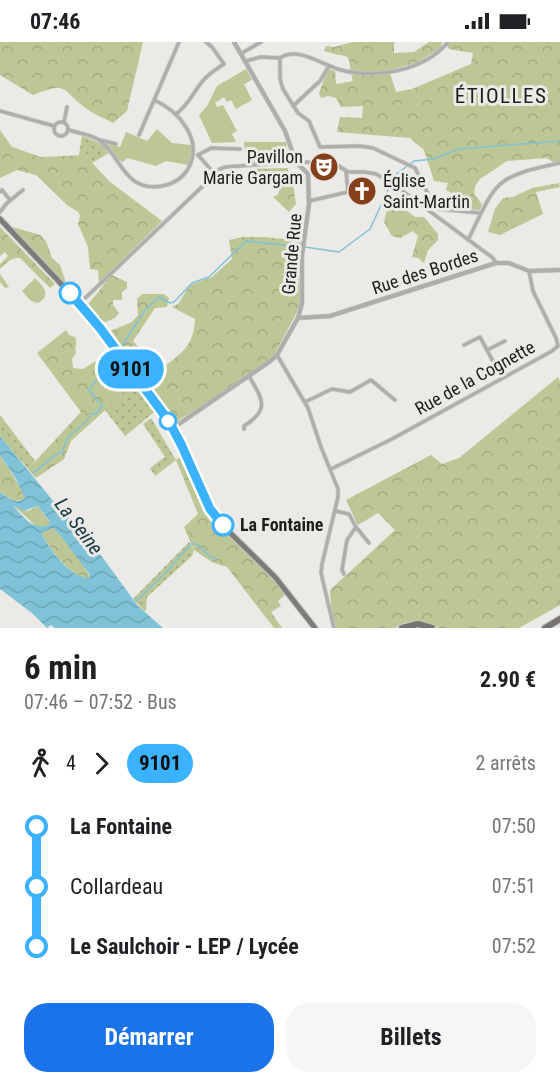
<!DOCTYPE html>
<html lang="fr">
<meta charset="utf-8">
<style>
body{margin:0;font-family:"Roboto Condensed",sans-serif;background:#f6f6f6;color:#202124;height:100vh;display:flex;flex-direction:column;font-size:22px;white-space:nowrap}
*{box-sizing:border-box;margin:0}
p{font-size:20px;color:#757577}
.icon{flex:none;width:33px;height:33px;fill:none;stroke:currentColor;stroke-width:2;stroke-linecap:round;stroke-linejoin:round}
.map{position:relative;height:586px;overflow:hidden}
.sheet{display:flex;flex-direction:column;background:#fff;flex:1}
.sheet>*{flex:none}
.badge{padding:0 12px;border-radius:20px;font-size:21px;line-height:39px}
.map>.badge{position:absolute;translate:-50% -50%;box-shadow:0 0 0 3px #fff}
.legs{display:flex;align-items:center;gap:9px;height:66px;padding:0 24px;font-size:20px}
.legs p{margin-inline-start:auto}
.head{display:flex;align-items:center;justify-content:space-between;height:102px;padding:0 24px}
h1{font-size:33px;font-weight:700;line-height:45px}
.primary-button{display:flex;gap:12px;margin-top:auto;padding:12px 24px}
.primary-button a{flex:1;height:69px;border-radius:24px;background:#1a73e8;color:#fff;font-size:24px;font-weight:700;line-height:69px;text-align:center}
.primary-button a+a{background:#f6f6f6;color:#202124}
ul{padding:0 24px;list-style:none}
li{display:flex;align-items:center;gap:21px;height:60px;font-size:22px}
li i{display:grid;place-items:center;width:9px;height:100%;margin:0 8px;background:currentColor}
li i::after{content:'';width:15px;height:15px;margin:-8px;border:4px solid;border-radius:50%;background:#fff}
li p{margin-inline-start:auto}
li:first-child i{background:linear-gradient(#0000 50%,currentColor 0)}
li:last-child i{background:linear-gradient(currentColor 50%,#0000 0)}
.status{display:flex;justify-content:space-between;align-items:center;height:42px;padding:0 30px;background:#fff;direction:ltr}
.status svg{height:16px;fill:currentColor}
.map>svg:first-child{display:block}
.grass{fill:url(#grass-dots)}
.forest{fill:url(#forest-crowns)}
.green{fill:#bdc695}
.water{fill:url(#water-waves);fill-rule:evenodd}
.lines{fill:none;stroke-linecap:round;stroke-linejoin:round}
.stream{stroke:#80c2d7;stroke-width:1.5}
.minor-casing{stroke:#c6c5c2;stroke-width:4.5}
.tertiary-casing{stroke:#c6c5c2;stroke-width:5}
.primary-casing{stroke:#c6c5c2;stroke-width:7}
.trunk-casing{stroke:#c6c5c2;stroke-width:8}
.minor{stroke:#afaead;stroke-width:3}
.tertiary{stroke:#afaead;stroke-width:4}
.primary{stroke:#7e7c7a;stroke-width:5}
.trunk{stroke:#767371;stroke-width:6}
.line-1-casing{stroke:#fff;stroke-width:14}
.line-1{stroke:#3bb2ff;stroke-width:9}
.stop-1-dot{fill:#fff;stroke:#3bb2ff;stroke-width:3}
.labels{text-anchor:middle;stroke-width:6;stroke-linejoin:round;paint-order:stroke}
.poi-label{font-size:18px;fill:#1f1e1d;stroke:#ebeae6;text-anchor:end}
.street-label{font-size:18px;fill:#1f1e1d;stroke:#ebeae6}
.stop-label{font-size:18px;font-weight:bold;fill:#1f1e1d;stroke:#ebeae6;text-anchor:start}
.water-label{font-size:20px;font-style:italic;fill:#193943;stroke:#ebeae6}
.quarter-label{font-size:21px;letter-spacing:1.5px;fill:#1f1e1d;stroke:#ebeae6}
</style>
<div class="status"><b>07:46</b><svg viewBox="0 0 49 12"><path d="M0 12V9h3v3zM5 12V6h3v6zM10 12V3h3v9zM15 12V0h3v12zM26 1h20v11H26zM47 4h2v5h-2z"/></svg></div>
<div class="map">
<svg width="560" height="586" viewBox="0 0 560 586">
<defs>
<pattern id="grass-dots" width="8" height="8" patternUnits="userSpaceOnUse" patternTransform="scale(1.5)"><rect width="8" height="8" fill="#bdc695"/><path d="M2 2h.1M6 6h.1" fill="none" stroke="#a2aa80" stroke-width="1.8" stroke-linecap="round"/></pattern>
<pattern id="forest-crowns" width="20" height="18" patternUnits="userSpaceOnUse" patternTransform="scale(1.5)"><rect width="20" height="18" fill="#bdc695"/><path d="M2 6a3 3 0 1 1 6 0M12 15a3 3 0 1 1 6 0" fill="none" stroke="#a2aa80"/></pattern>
<pattern id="water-waves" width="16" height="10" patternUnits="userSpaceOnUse" patternTransform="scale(1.5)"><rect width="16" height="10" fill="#80c2d7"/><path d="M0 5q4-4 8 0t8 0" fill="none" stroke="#6ea6b8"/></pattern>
</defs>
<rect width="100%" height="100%" fill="#ebeae6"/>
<!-- grass -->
<g class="grass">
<polygon points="82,94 102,102 109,111 92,121 85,113 79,113"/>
<polygon points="129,333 158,367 125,394 105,368 121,354"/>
<polygon points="0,373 35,419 28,427 0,394"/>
<polygon points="151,376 176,418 155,434 150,426 165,415 143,382"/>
<polygon points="189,500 194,508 192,514 147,555 146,568 144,569 133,557"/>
</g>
<!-- forest -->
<g class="forest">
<path d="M0,0H143L127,69L113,81C104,76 95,73 87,67C61,49 70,38 33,53L0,33Z"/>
<path d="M352,0H394V11L414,10L429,0H442L441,6L416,21L389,28L396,50L412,47L471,22L473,11L449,7L446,2L448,0H560V120H553L546,116L507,119L480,137L475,144L474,152L482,162L480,168L463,167L460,163L459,155L446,148L448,141L434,139L424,108L410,96L337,90L340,75L362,76L363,64L341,65L336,56L328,54L321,56L319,51L328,27L335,29L336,42L353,39C346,5 354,19 324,9L326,4L334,5Z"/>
<polygon points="0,88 12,105 41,115 85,113 109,139 162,179 99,241 98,228 90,227 88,205 78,182 80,174 78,170 67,163 36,133 17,128 0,136"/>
<polygon points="288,126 288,134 292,135 296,162 289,170 273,155 279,152 277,139 264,140 260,145 255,143 252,127"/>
<polygon points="559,141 560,145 536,150 543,172 500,193 488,190 495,167 503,156 513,155 532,146"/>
<polygon points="392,167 407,169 415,175 424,175 438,192 438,198 428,208 424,221 418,216 412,215 418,194 413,189 400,196 392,194 384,180 387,168"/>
<polygon points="9,184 40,193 46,199 52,216 60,223 67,244"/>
<path d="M0,185L55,242L50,246L20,216C11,215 6,221 0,227V232L9,245L5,246L0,240V222L8,214L5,210L0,214Z"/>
<path d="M242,195H264L302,199L299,232L300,260L296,272L274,313L265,323L176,380L108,290L132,280L138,273L137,257L142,252H164L169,256L167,265L155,266L133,299L160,328C180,312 194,305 195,277L172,265L178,262L190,243L212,235L232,217L229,198Z"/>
<path d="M112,233L127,240V246L122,250V258H113V263L119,271L115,276L101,282L87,263C97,253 103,242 112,233Z"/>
<path d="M66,288L69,293L75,295C78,301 74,306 76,311L72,317L73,326L83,327L113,309L116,311L129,333L121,354L71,399L64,417L36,436L28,427L81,370L37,311Z"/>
<path d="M558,335L560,339V563L519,586H439C424,578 410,576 395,586H333L330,548L395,488L378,471L358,483L346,458L431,413L442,422L459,416Z"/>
<polygon points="183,412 210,474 252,515 286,552 278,559 281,564 271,570 282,586 274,586 227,525 212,520 194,508 184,485 198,472 176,418"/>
<polygon points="0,413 24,451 25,456 23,458 14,459 0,450"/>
<polygon points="13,463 28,469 38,464 50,481 49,483 41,486 36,484"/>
<path d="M53,486C62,493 88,526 90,536C72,538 49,505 41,491Z"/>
</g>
<!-- green -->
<g class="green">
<polygon points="246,27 252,38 244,42 252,58 236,67 231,58 227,60 224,55 215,61 217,65 223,63 237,89 232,92 236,100 212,101 199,73 207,64 217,44"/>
<polygon points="157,87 172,101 191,103 191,117 188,123 166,119 156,124 127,116 123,120 117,117 105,100 120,105 126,90 147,99"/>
<polygon points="244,100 286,100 289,117 246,122"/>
<path d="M35,236C43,244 52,253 38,261L31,259L22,249Z"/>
</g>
<!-- water -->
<path class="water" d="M0,394L54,460L92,501L138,564L163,586H55L51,583L47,586L32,571L0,547V450C8,455 16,464 25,456L16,437L0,413ZM13,463L23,469L38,464L50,480L49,483C33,489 23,475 13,463ZM53,486L60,493L88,530L90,534L89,536C69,535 50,507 41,491Z"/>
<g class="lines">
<!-- stream -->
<g class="stream">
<polyline points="305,205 339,210 370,187 395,133 414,119 434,117 458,107 560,99"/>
<polyline points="120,307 145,268 159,255 170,261 174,260 192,241 209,235 246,199 301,205"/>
<path d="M33,431C43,425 50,414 62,410L68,395L87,379L91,372H96L102,364L89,348C97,336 108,326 116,313"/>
<polyline points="136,559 168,528 191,502 197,502 209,514 216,517"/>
</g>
<!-- minor casing -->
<g class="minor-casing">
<g id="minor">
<path d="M448,0C424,29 376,37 341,28C322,23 298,4 280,16V37L283,47L298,71L309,79L320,105L360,104L373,106L415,126L433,162L439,167L481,171"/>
<polyline points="242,11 261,0"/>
<polyline points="246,19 261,15 280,16"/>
<polyline points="293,64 320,39 329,24"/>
<polyline points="0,69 54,84"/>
<path d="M176,72C188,63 192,53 201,41C207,33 216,27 224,22L212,5L206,0"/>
<circle cx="61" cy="87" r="7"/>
<polyline points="64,80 67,65"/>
<path d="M69,88C78,91 92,93 99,98C121,113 124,151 162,144C173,142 182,137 188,127C204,98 179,69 154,58"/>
<polyline points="139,93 179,0"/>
<polyline points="100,98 116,102"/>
<polyline points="198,113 211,106 240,107"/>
<polyline points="198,113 213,130"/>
<polyline points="0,150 2,148 10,158"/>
<polyline points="309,159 348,150 346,129"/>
<polyline points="395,165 405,152"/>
<polyline points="0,170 7,161 23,148"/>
<path d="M468,198C497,139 493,135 560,121"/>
<polyline points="80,261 207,140 213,130 225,125 296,120 334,121 348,130 365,130 376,132 393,142 493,216 496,221"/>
<polyline points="464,303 480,295 502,336"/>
<polyline points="487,308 505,299"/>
<polyline points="277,313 308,366 321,405 338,447 338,455 322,522 321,531 334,586"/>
<polyline points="305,360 332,347 350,350 371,338 395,358"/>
<path d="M244,387V384C271,367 262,357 249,334"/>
<polyline points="331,427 392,397 552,309 558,304 556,296 533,249 529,229"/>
<polyline points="335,469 349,472 356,485 347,498 342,528 344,532"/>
<polyline points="356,485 369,501"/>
</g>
</g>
<!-- tertiary casing -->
<g class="tertiary-casing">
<g id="tertiary">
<polyline points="298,276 330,274 496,221 509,221 529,229 560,228"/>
<polyline points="173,386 269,320 277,313 298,276 302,261 302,213 309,162 308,132 296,120 285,89 234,0"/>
</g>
</g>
<!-- primary casing -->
<g class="primary-casing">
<polyline id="primary" points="0,177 83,265 159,366 181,401 210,467 218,479 275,535 315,586"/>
</g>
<!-- trunk casing -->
<g class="trunk-casing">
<g id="trunk">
<polyline points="402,586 418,582 432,586"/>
<polyline points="545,586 560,577"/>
</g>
</g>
<!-- minor -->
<use href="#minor" class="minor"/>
<!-- tertiary -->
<use href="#tertiary" class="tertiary"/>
<!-- primary -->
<use href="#primary" class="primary"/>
<!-- trunk -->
<use href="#trunk" class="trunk"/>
</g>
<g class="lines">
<!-- line-1 casing -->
<g class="line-1-casing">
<polyline id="line-1" points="70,251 100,286 168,378 181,402 210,467 223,483"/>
</g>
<!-- line-1 -->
<use href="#line-1" class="line-1"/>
</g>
<!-- icons -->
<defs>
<g id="theatre-disc" transform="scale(1.5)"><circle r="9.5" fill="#853f1b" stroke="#ebeae6"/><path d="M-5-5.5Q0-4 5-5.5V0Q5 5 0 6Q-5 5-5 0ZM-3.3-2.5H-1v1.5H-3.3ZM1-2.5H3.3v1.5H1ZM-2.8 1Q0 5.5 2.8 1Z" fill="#fff"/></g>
<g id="church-disc" transform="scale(1.5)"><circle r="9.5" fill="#853f1b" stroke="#ebeae6"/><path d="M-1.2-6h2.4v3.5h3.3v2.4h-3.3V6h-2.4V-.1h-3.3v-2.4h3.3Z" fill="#fff"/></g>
</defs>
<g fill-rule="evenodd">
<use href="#theatre-disc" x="324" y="125"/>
<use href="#church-disc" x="362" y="149"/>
</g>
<!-- markers -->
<g class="stop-1-dot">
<circle cx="70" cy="251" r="10"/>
<circle cx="168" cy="379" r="8"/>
<circle cx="223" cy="483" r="10"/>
</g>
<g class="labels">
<!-- poi labels -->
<g class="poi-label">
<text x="303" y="121">Pavillon<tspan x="303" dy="21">Marie Gargam</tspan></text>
<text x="383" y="145" text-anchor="start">Église<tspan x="383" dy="21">Saint-Martin</tspan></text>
</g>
<!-- street labels -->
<g class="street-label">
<text transform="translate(292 212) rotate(-85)" y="6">Grande Rue</text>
<text transform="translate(425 230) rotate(-18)" y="6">Rue des Bordes</text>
<text transform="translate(475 336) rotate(-29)" y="6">Rue de la Cognette</text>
</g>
<!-- stop labels -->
<g class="stop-label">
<text x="240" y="489">La Fontaine</text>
</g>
<!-- water labels -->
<g class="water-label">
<text transform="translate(79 484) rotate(53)" y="7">La Seine</text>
</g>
<!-- quarter labels -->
<g class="quarter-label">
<text x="501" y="61">ÉTIOLLES</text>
</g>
</g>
</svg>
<b class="badge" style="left:131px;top:327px;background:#3bb2ff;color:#111">9101</b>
</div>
<section class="sheet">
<div class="head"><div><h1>6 min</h1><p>07:46 – 07:52 · Bus</p></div><b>2.90 €</b></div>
<div class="legs"><svg class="icon" aria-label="walk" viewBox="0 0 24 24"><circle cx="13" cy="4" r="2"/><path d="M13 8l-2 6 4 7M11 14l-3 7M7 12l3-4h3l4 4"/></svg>4<svg class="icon" aria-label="forward" viewBox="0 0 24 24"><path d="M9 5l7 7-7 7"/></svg><b class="badge" style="background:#3bb2ff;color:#111">9101</b><p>2 arrêts</p></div>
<ul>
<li><i style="color:#3bb2ff"></i><b>La Fontaine</b><p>07:50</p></li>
<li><i style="color:#3bb2ff"></i><span>Collardeau</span><p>07:51</p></li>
<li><i style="color:#3bb2ff"></i><b>Le Saulchoir - LEP / Lycée</b><p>07:52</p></li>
</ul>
<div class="primary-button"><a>Démarrer</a><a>Billets</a></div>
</section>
